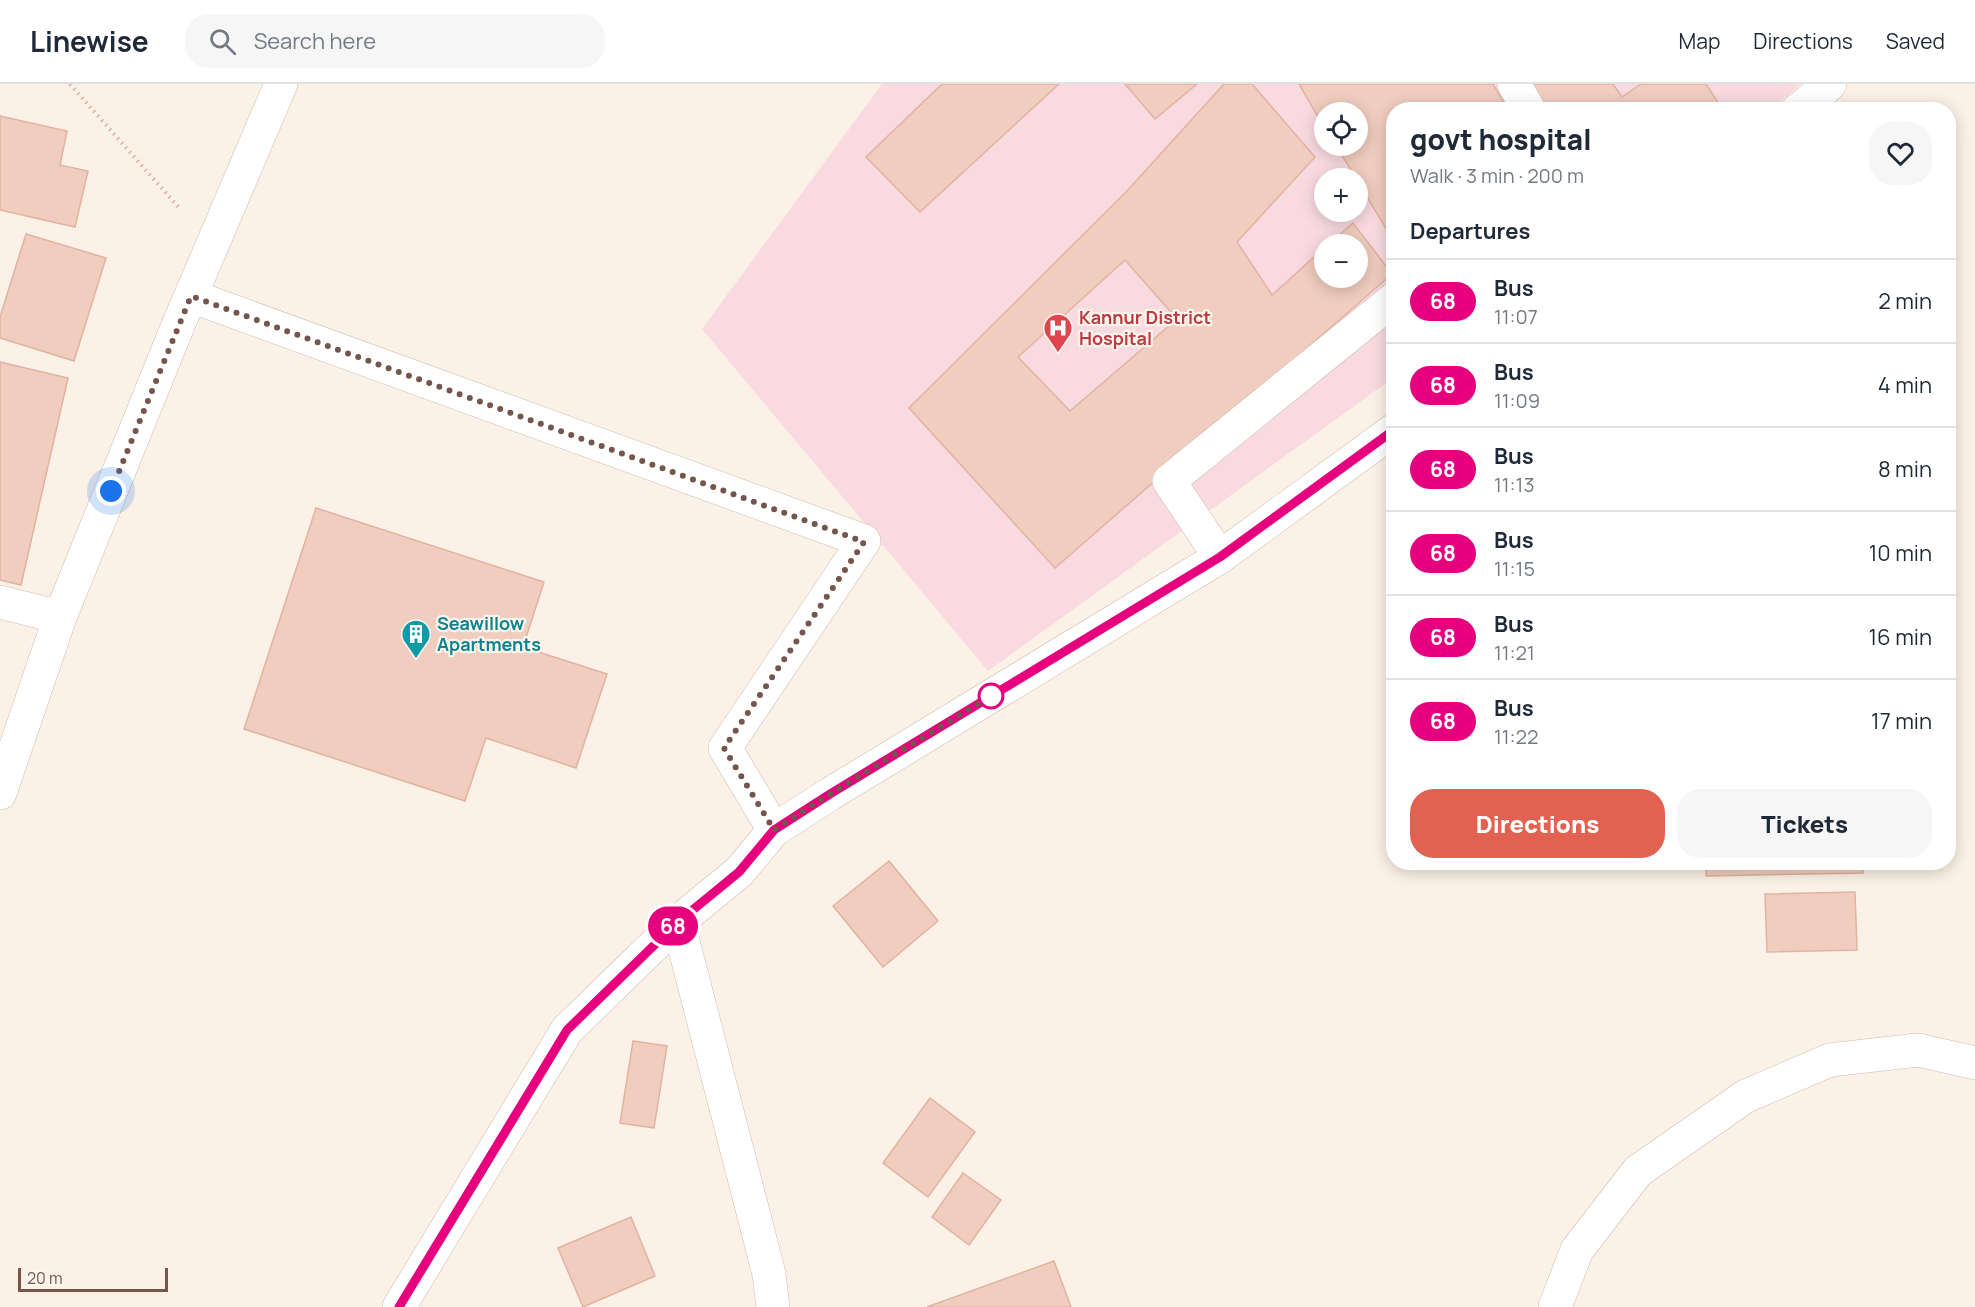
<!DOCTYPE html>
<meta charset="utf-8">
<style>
body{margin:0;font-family:Manrope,sans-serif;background:#f6f6f7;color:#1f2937;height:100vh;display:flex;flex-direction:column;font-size:22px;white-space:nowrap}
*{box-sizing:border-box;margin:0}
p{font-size:20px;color:#747a83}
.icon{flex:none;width:33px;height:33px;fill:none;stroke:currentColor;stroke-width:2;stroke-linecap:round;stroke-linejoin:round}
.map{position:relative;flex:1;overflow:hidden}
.drawer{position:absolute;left:1386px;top:18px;width:570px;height:768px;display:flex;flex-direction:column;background:#fff;border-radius:24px;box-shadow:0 3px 15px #0003}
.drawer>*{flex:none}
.badge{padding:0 12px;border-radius:20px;font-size:21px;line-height:39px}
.fabs{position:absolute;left:1314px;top:18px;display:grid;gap:12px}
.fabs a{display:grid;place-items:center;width:54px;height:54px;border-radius:50%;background:#fff;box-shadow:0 3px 15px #0003;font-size:30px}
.scale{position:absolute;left:18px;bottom:15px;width:150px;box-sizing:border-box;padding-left:6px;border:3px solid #74564c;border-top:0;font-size:16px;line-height:21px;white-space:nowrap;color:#74564c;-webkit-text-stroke:4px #fef6ed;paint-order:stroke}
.you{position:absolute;width:30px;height:30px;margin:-15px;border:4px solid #fff;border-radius:50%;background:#1a73e8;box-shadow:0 0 0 9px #1a73e833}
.map>.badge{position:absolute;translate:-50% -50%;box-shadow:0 0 0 3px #fff}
h2{padding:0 24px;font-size:22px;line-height:54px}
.round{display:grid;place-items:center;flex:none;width:63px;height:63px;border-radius:24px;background:#f6f6f7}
.overview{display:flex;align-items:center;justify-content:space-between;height:102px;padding:0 24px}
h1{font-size:28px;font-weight:800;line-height:45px}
.action{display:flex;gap:12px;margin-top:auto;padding:12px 24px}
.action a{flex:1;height:69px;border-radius:24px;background:#e16250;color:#fff;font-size:24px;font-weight:800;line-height:69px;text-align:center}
.action a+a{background:#f6f6f7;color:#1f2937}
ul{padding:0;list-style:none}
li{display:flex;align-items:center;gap:18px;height:84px;padding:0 24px;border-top:2px solid #e0e1e3}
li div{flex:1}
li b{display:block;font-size:22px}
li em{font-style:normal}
li .badge{min-width:66px;font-weight:700;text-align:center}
header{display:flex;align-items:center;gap:36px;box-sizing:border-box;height:84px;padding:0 30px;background:#fff;border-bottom:2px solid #e0e1e3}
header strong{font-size:28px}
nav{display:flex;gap:33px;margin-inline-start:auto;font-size:21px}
.search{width:420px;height:54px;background:#f6f6f7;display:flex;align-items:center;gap:15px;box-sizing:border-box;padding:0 21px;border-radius:24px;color:#747a83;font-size:22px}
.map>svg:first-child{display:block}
.medical{fill:#f9dae1;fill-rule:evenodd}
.building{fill:#f0cdbf;stroke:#e2b2a0;stroke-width:1.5;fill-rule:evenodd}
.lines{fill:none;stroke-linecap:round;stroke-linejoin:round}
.street-casing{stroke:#cfbab0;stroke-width:34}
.secondary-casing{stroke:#d2baad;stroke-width:34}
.path{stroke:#d5b1a2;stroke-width:4;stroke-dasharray:1.5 4.5;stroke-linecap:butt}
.street{stroke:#fff;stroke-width:33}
.secondary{stroke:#fff;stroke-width:33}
.line-casing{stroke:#fff;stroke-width:14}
.line{stroke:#e6007e;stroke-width:9}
.walk{stroke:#74564c;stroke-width:6;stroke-dasharray:0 10.8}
.stop-dot{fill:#fff;stroke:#e6007e;stroke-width:3}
.labels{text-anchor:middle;stroke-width:4.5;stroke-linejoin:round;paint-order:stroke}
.health-label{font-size:18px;font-weight:bold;fill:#be3a42;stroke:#fef6ed;text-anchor:start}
.culture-label{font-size:18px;font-weight:bold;fill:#0d838f;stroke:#fef6ed;text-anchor:start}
</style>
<header>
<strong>Linewise</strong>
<div class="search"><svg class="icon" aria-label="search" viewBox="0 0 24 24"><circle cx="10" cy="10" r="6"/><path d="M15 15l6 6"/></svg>Search here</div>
<nav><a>Map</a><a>Directions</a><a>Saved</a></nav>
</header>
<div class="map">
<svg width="1975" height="1223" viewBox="0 0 1975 1223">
<rect width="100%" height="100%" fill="#fcf1e6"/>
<!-- medical -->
<path class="medical" d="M882,0H1801L1771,25L1394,26L1393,294L988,587L702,245ZM1324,28H1358V62H1324ZM1324,94H1358V128H1324ZM1324,160H1358V194H1324Z"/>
<!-- building -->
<g class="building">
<polygon points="942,0 1059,0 920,128 866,73"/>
<polygon points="1125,0 1197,0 1155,35"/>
<path d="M1224,0H1252L1315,73L1237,158L1272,211L1324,164V194H1358V160H1329L1353,139L1392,190L1055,484L909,324L1126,108ZM1125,176L1177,235L1070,327L1018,273Z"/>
<polygon points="1299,0 1493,0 1508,26 1394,26 1394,158 1358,98 1358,94 1356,94 1336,62 1358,62 1358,28 1324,28 1324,43"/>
<polygon points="1517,0 1613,0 1622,13 1641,0 1706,0 1723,26 1534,26"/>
<polygon points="0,32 67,47 60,81 88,87 75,143 0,126"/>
<polygon points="26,150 106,174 74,277 0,254 0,233"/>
<polygon points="0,278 68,294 21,501 0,496"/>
<polygon points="316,424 544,498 523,563 607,590 576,684 486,654 465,717 244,645"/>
<polygon points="889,777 938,837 883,883 833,822"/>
<polygon points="1706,778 1863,778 1863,789 1706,792"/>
<polygon points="1855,808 1857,866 1767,868 1765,810"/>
<polygon points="633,957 667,962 654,1044 620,1039"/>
<polygon points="930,1014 975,1048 928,1113 883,1079"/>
<polygon points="963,1089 1001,1116 969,1161 932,1133"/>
<polygon points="631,1133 655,1192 583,1223 558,1164"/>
<polygon points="1054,1177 1071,1223 927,1223"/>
</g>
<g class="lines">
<!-- street casing -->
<g class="street-casing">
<g id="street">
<polyline points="1514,0 1529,26"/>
<polyline points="191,212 864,457 725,664 774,746"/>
<polyline points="1220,473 1169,397 1394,215"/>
<polyline points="0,518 60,533"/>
<polyline points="0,709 60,533 179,239 281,0"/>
<polyline points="678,838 769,1190 773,1223"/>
<polyline points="1555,1223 1577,1166 1638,1087 1746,1012 1830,976 1918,966 1975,979"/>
</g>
</g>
<!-- secondary casing -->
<g class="secondary-casing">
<g id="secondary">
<polyline points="1798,26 1830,0"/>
<polyline points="399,1223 567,946 678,838 739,788 774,746 830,710 1220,473 1394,346"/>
</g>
</g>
<!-- path -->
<polyline class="path" points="70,0 180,125"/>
<!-- street -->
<use href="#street" class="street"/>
<!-- secondary -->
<use href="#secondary" class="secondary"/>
</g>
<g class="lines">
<!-- line casing -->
<g class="line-casing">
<polyline id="line" points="399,1223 567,946 678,838 739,788 774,746 830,710 1220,473 1394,346"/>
</g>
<!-- line -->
<use href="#line" class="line"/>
<!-- walk -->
<polyline class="walk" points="111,407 191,212 864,458 724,664 774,746 830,710 991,612"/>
</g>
<!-- icons -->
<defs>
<g id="hospital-pin" transform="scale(1.5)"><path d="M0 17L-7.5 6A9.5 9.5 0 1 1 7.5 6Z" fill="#e0444e" stroke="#fef6ed"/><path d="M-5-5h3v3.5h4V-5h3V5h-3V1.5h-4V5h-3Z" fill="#fff"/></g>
<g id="building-pin" transform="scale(1.5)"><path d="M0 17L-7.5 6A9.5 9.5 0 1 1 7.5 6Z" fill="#0f9aa8" stroke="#fef6ed"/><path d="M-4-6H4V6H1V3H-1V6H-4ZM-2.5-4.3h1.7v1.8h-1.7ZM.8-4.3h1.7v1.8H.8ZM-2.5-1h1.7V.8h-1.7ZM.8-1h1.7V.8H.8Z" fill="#fff"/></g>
</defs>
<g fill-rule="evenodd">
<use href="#hospital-pin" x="1058" y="244"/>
<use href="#building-pin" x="416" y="550"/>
</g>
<!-- markers -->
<circle class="stop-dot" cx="991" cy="612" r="12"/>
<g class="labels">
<!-- health labels -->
<g class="health-label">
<text x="1079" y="240">Kannur District<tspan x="1079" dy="21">Hospital</tspan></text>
</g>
<!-- culture labels -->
<g class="culture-label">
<text x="437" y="546">Seawillow<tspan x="437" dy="21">Apartments</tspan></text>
</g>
</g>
</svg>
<div class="fabs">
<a><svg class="icon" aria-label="locate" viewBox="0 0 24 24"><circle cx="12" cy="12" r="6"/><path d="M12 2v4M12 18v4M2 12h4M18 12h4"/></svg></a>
<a>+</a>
<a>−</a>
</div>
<div class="scale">20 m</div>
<div class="you" style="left:111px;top:407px"></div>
<b class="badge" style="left:673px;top:842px;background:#e6007e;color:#fff">68</b>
<section class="drawer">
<div class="overview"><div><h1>govt hospital</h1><p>Walk · 3 min · 200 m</p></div><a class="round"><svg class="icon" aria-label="heart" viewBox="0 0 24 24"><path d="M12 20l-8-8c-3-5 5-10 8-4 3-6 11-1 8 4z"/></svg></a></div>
<h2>Departures</h2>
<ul>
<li><span class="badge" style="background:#e6007e;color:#fff">68</span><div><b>Bus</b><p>11:07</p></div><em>2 min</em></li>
<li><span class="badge" style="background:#e6007e;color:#fff">68</span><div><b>Bus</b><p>11:09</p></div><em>4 min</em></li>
<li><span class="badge" style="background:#e6007e;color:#fff">68</span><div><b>Bus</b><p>11:13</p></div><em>8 min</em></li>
<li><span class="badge" style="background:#e6007e;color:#fff">68</span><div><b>Bus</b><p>11:15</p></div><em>10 min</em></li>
<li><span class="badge" style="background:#e6007e;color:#fff">68</span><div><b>Bus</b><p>11:21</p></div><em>16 min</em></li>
<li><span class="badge" style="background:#e6007e;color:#fff">68</span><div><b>Bus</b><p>11:22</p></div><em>17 min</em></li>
</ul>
<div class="action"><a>Directions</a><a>Tickets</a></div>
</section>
</div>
